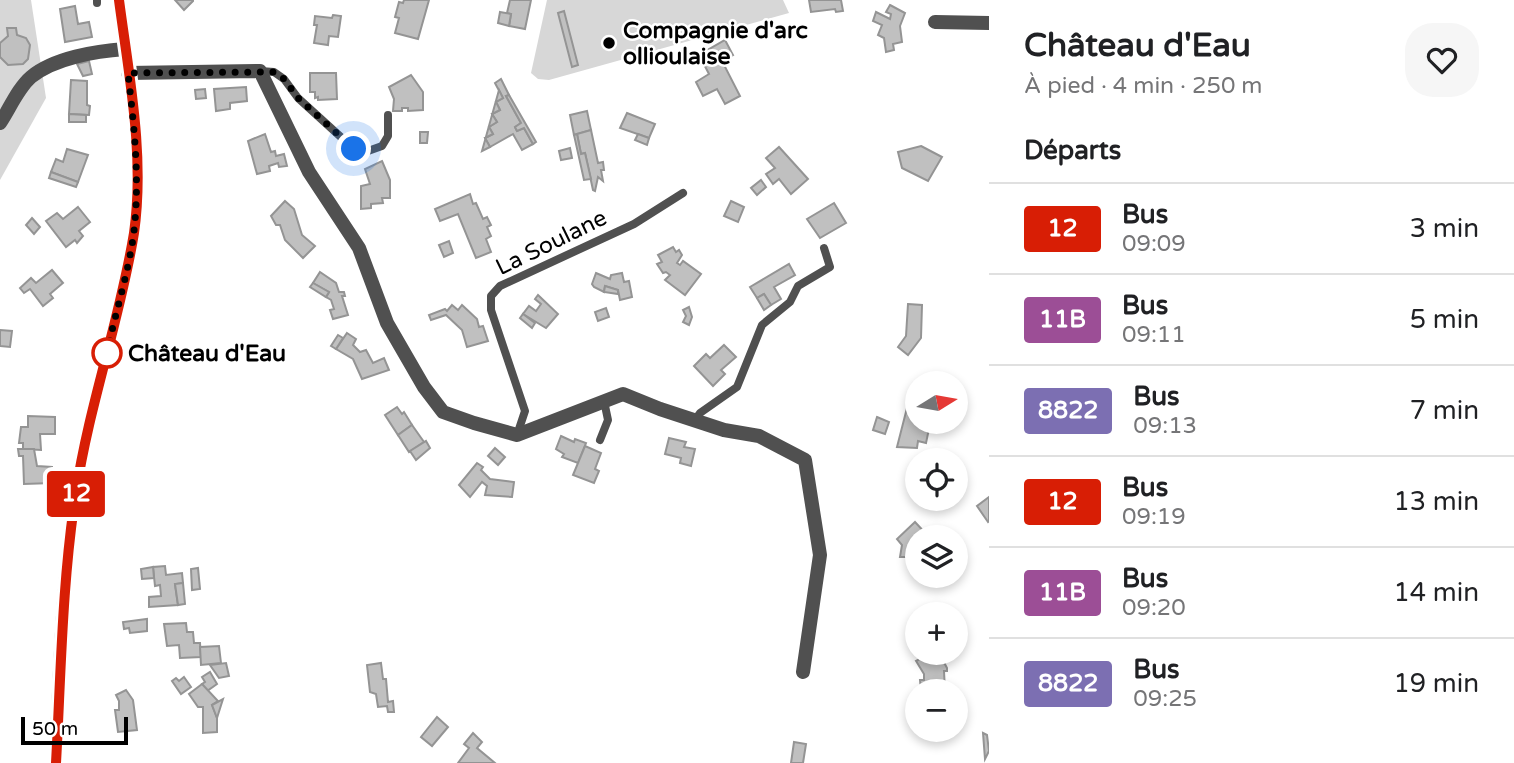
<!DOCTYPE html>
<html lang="fr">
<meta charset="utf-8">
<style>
body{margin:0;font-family:"Varela Round",sans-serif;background:#f6f6f6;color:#202124;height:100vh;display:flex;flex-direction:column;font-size:26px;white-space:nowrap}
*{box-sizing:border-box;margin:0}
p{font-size:23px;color:#757577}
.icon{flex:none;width:38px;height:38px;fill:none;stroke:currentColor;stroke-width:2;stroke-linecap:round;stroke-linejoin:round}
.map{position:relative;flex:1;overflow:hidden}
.sheet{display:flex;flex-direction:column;background:#fff;width:525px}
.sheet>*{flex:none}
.badge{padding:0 14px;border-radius:5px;font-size:24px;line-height:46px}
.needle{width:46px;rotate:79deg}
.tools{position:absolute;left:905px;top:371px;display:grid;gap:14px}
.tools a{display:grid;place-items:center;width:63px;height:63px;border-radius:50%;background:#fff;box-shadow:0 4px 10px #0003;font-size:35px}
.scale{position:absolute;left:21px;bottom:18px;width:107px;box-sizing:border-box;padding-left:7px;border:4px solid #000;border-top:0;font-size:19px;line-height:24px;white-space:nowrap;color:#000;-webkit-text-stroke:5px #fff;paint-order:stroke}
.you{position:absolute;width:35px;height:35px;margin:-18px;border:5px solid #fff;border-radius:50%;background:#1a73e8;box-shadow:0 0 0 10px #1a73e833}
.map>.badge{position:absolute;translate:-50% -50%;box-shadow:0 0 0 4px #fff}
h2{padding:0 35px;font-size:26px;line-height:63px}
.round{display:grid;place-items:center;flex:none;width:74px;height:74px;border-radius:28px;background:#f6f6f6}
.headline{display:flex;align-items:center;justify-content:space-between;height:119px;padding:0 35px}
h1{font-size:33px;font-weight:700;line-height:52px}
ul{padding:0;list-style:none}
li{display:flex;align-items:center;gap:21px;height:91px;padding:0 35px;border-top:2px solid #e0e0e0}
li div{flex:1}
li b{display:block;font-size:26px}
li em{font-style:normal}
li .badge{min-width:77px;font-weight:700;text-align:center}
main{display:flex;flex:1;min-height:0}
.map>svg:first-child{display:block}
.green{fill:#d7d7d7}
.building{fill:#c0c0c0;stroke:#949494;stroke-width:2}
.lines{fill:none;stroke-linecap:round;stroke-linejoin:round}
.service{stroke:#505050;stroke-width:8}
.minor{stroke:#505050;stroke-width:14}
.secondary{stroke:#1d1d1d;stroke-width:14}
.line-casing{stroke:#fff;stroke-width:16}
.line{stroke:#d81e05;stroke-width:10}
.walk{stroke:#000;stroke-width:7;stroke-dasharray:0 12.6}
.poi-dot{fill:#000;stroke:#fff;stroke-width:2.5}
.stop-dot{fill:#fff;stroke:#d81e05;stroke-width:3.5}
.labels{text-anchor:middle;stroke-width:5;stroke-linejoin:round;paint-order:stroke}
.poi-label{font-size:23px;font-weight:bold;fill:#000;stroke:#fff;text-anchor:start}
.street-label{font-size:23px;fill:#000;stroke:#fff}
.stop-label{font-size:23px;font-weight:bold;fill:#000;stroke:#fff;text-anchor:start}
</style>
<main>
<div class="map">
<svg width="989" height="763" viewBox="0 0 989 763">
<rect width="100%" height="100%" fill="#fff"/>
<!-- green -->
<g class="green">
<polygon points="0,0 31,0 46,98 0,180"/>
<polygon points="547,0 783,0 789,13 549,80 538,79 531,73"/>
</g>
<!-- building -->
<g class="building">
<polygon points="175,0 193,0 193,1 184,10"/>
<polygon points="404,0 429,0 418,39 395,33 399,18 395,17 399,2 403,3"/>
<polygon points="510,0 531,0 525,29 509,26 511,14 507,13"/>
<polygon points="809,0 841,0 843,11 836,12 835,9 811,12"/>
<polygon points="890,5 905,13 900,26 902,42 893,44 894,50 886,52 884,38 878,35 882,25 873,21 876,12 890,19 891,14 886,12"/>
<polygon points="75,6 78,24 89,22 92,37 65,42 60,9"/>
<polygon points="564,11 578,65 572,67 558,13"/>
<polygon points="500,12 511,14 509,26 498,23"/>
<polygon points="333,15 341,16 338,37 329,36 328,45 314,43 317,25 314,25 315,16 332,18"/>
<polygon points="7,28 16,28 17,35 26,38 30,45 28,59 23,64 8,65 0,57 0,43 8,36"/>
<polygon points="725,40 733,55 722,61 740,96 725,104 717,89 703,96 696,82 709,74 699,55"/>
<polygon points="89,61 92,74 83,76 77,64"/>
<polygon points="310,73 336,73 337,99 318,100 318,97 315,98 315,92 310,92"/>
<polygon points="411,75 423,92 423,110 408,111 408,108 402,108 402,111 393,111 394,99 389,87"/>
<polygon points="501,79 509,95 506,96 521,123 515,127 517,131 524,128 533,144 522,150 513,134 490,147 485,138 493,134 489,127 497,122 492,114 500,110 496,102 503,98 495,83"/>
<polygon points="71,80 87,81 87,105 90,106 89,115 69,114"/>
<polygon points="246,87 247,101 230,103 230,109 216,111 214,89"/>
<polygon points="205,89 206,98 196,99 195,90"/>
<polygon points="499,90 503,98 496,102 500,110 492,114 497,122 489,127 493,134 485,138 490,147 482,151"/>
<polygon points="509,95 536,142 533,144 524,128 517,131 515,127 521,123 506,96"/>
<polygon points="587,111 591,130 574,135 570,115"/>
<polygon points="627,113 655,124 649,138 620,128"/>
<polygon points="69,114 86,115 86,122 69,122"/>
<polygon points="591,130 598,163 603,162 604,170 601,170 603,181 598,177 595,191 593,190 585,153 581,154 577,134"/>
<polygon points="420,132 428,132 427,143 420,143"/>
<polygon points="265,134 271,152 275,151 276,156 284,154 287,166 279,167 278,163 269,166 270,171 257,174 248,141"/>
<polygon points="577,134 581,154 585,153 591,179 584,180 574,135"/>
<polygon points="638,134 649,138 647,145 635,140"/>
<polygon points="921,146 942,157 928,181 902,168 898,152"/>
<polygon points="779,147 808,179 791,194 779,179 773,184 766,174 775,168 766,158"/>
<polygon points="570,148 572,158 561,160 559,151"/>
<polygon points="67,149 88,155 78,182 51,172 56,159 63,162"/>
<polygon points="382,161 390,180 390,198 382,198 383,203 371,204 371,208 361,209 361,186 370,184 365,169"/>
<polygon points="51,172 78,182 76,187 49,178"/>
<polygon points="761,180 766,187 757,195 751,188"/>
<polygon points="470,194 473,204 476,203 483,219 487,217 491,225 487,227 491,236 486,239 491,252 476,258 458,214 440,221 435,209"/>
<polygon points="285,201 294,209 302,235 315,246 303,258 285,240 280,225 276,225 271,216"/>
<polygon points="731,201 744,207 738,222 724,216"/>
<polygon points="834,203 846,223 820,238 807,219"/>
<polygon points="78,207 90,222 79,231 83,236 77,243 75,240 66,247 46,221 57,213 63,219"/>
<polygon points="32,218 40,227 34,234 26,225"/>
<polygon points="449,241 453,253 444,257 439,245"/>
<polygon points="673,247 676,252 679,250 682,255 677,263 680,265 683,261 701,274 685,295 665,280 670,275 666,272 663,273 657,264 662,262 658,255"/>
<polygon points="789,264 795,275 774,287 781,299 771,305 764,294 757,298 750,287"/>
<polygon points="52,270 63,283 50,294 53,298 43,306 30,289 24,293 20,288 31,278 36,283"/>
<polygon points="320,272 336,283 339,292 344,292 345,296 342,296 348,315 333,319 330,310 334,309 331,300 326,297 329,292 313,283"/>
<polygon points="596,273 610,279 611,275 622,273 624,282 629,281 632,297 620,300 618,290 605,286 604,292 594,287 592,284"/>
<polygon points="313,283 329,292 326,297 310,287"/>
<polygon points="605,286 618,290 618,294 604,292"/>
<polygon points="764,294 771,305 764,310 757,298"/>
<polygon points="538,295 558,314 546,328 523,314 529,306 536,311 541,304 535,299"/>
<polygon points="908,304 922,305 921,338 908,355 898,347 906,336"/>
<polygon points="452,305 458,310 462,305 477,319 479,327 483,326 488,341 467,347 462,330 446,315 431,320 429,315 445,309 447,311"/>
<polygon points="689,307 692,317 689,325 683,322 686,316 683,310"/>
<polygon points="606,308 609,317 598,321 595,312"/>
<polygon points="523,314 535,323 532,328 520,318"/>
<polygon points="0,330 12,331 10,347 0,346"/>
<polygon points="347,333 356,339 353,345 360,352 366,350 373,363 384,358 389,370 362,379 353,359 336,349"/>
<polygon points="338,335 343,338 336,349 331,346"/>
<polygon points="724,345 736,357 721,370 725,374 713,386 694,366 706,354 710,358"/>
<polygon points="397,407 402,414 404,412 412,425 398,435 385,415"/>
<polygon points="907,408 917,410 915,421 930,424 926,443 918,441 917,448 897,447"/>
<polygon points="28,416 55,417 55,434 40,434 41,450 23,449 23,443 19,443 21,427 28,427"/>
<polygon points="877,417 889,422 885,434 873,430"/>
<polygon points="412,425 424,442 409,452 398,435"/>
<polygon points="561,436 574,442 575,439 586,443 578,463 562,457 564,454 556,449"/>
<polygon points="669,438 686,442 684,447 695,449 691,466 680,463 681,458 665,454"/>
<polygon points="426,441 430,448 416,460 410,451"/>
<polygon points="585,446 601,453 595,469 599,471 594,483 573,475"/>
<polygon points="495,448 505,457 498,465 488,456"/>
<polygon points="18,449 34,449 37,466 52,467 52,483 24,484 23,456 19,456"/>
<polygon points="477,463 483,467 481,470 490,479 514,482 512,497 485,495 487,486 482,482 470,497 459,485"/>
<polygon points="989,497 989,521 988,522 977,506"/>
<polygon points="915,522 929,537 917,537 917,565 914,565 914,557 900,557 902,545 897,539"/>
<polygon points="165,566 166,575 182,573 183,583 175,584 178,605 149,607 149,597 161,596 160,585 155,586 153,567"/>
<polygon points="153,567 154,578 142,579 141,569"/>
<polygon points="198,568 200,589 192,590 191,569"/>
<polygon points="183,583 185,604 178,605 175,584"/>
<polygon points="147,619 147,631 130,633 129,628 124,629 123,622"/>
<polygon points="186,623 187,632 193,632 194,643 200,643 201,657 180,658 179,645 167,646 164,624"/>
<polygon points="219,646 221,663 201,665 200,647"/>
<polygon points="931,653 933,657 939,653 947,668 947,671 944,671 945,691 921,691 920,680 924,680 924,674 916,661"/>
<polygon points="226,663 229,676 219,678 210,665"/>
<polygon points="381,663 383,679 386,679 388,702 393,701 394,712 388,712 387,706 378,707 376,694 370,692 367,665"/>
<polygon points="210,672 217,684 207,691 202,684 205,682 202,677"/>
<polygon points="184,677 191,687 181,694 172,681 176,678 179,681"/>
<polygon points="202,684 218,701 212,705 217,718 217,732 203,733 203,707 198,707 189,694"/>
<polygon points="126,690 133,700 137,730 118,732 115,710 119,710 119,701 116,695"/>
<polygon points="223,699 217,718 212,705"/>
<polygon points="437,717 448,727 432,746 421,737"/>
<polygon points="473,733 482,742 477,748 495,763 458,763 469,748 464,744"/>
<polygon points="983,733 987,735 989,751 985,759"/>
<polygon points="794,742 806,744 803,763 791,763"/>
</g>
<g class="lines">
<!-- service -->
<g class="service">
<polyline points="97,0 97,3"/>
<polyline points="260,71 274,72 284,79 298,98 354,149 368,151 382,146 388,136 388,115"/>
<polyline points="695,420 700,413 737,387 762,325 790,302 798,286 830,267 824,248"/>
<polyline points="517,435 525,411 491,310 491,296 500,286 634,224 683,193"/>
<polyline points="600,440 608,420 604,401"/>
</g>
<!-- minor -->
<g class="minor">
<polyline points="935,22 989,23"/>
<polyline points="128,73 260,71 309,172 359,248 387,323 424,387 443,412 474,423 517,435 623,394 660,409 724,430 759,436 805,460 820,555 803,672"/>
<path d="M0,123C9,110 18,88 31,77C54,58 96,51 125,49"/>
</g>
<!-- secondary -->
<path class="secondary" d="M56,763C60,673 62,582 76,492C89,405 120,320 134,233C145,156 129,76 119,0"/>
</g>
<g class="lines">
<!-- line casing -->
<g class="line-casing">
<path id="line" d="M56,763C61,673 62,582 76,492C89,405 120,320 134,233C145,156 129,76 119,0"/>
</g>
<!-- line -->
<use href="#line" class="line"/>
<!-- walk -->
<path class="walk" d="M107,353C115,313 129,272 134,231C140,177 134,126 128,73L274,72L284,79L298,98L354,149"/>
</g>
<!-- markers -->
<circle class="poi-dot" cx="609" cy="43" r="7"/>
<circle class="stop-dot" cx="107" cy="353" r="14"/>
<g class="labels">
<!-- poi labels -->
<g class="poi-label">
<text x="623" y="38">Compagnie d'arc<tspan x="623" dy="26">ollioulaise</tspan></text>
</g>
<!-- street labels -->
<g class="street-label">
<text transform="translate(551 242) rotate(-26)" y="8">La Soulane</text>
</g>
<!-- stop labels -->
<g class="stop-label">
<text x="128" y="361">Château d'Eau</text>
</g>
</g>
</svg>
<div class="tools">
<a><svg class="needle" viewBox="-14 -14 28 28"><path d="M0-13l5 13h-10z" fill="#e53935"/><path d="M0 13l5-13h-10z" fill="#757577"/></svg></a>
<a><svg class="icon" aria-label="locate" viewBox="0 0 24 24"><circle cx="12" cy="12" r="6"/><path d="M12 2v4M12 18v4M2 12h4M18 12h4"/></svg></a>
<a><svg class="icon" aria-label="layers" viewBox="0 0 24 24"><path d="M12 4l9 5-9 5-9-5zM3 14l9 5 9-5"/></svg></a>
<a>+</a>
<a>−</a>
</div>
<div class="scale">50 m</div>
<div class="you" style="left:354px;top:149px"></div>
<b class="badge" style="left:76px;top:494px;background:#d81e05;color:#fff">12</b>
</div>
<section class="sheet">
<div class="headline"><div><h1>Château d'Eau</h1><p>À pied · 4 min · 250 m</p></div><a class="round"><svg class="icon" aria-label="heart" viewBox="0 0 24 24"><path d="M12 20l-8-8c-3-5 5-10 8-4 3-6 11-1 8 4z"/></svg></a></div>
<h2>Départs</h2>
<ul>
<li><span class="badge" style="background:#d81e05;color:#fff">12</span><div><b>Bus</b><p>09:09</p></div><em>3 min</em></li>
<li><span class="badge" style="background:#9c4e96;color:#fff">11B</span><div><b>Bus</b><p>09:11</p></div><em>5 min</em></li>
<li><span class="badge" style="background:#7c6fb2;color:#fff">8822</span><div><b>Bus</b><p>09:13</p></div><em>7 min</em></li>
<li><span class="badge" style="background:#d81e05;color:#fff">12</span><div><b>Bus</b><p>09:19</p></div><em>13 min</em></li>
<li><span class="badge" style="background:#9c4e96;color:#fff">11B</span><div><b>Bus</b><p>09:20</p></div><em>14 min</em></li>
<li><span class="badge" style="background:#7c6fb2;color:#fff">8822</span><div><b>Bus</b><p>09:25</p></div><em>19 min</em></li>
</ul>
</section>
</main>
